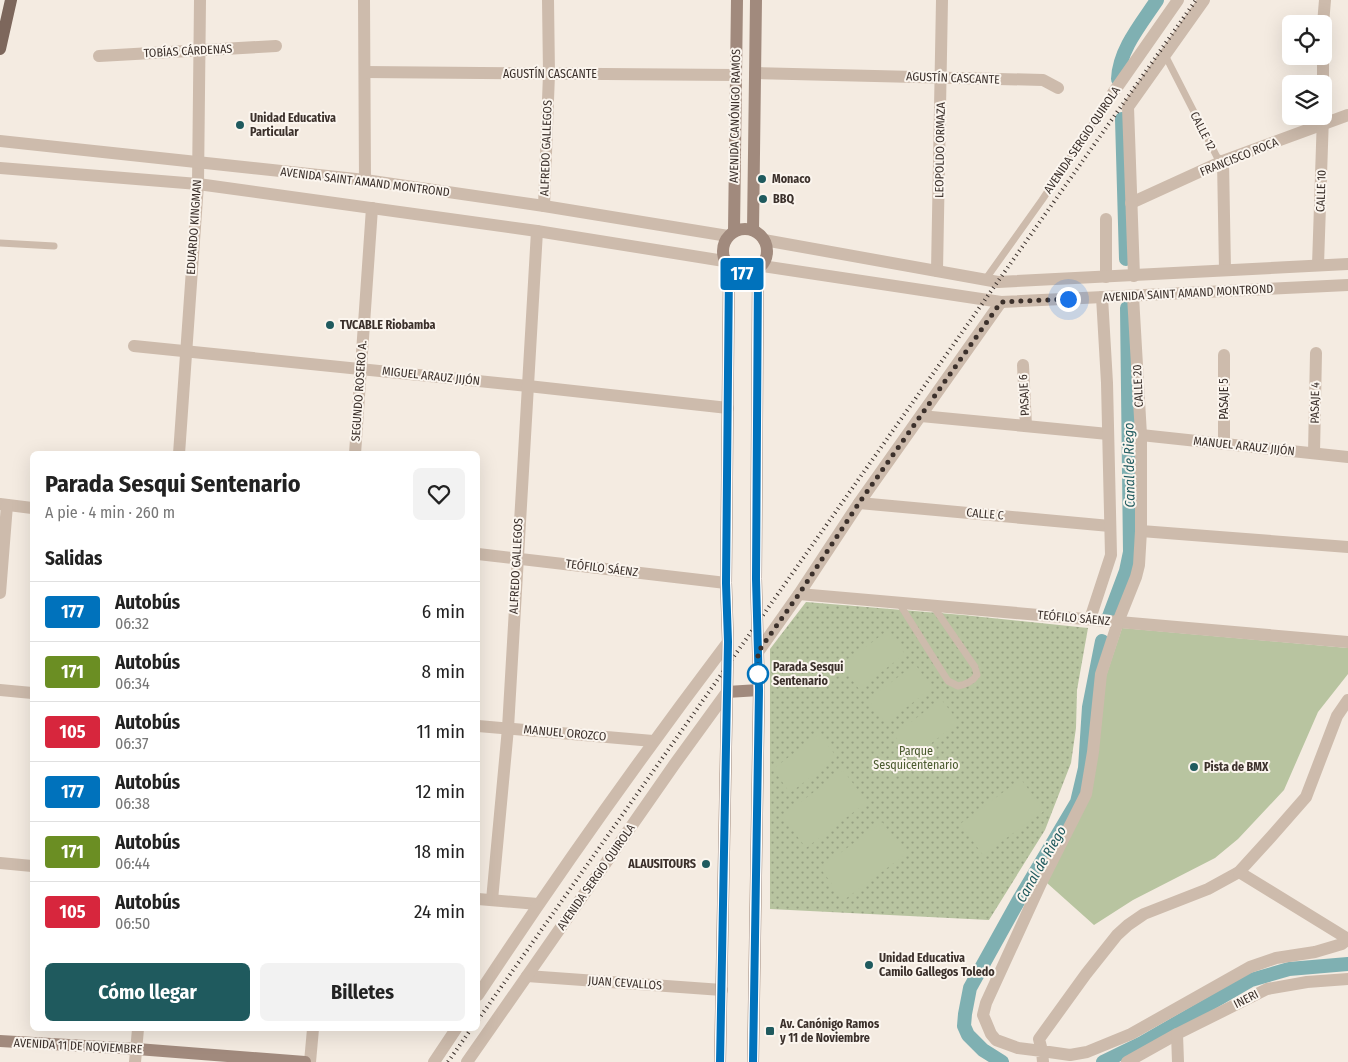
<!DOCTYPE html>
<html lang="es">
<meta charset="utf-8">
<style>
body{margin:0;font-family:"Fira Sans Condensed",sans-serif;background:#f2f2f2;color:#222;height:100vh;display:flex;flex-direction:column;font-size:19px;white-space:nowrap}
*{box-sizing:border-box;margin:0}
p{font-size:16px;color:#767676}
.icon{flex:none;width:28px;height:28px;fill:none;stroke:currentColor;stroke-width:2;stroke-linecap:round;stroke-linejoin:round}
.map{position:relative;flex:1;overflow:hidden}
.panel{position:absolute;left:30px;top:451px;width:450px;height:580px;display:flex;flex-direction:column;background:#fff;border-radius:8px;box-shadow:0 5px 20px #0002}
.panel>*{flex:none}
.badge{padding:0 10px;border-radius:4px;font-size:18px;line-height:32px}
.fabs{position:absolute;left:1282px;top:15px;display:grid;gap:10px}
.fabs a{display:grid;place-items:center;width:50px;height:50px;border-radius:8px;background:#fff;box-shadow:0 5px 20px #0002;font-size:25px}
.you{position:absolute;width:25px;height:25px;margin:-12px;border:4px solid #fff;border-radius:50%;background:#1a73e8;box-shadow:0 0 0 8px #1a73e833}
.map>.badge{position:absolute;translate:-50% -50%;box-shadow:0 0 0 2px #fff}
h2{padding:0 15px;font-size:19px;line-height:45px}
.round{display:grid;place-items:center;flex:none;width:52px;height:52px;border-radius:8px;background:#f2f2f2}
.head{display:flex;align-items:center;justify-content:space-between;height:85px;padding:0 15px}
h1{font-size:24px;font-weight:700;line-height:38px}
.action{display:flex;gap:10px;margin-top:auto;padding:10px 15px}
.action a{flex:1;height:58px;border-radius:8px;background:#1f5a5e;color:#fff;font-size:20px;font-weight:700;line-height:58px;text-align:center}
.action a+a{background:#f2f2f2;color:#222}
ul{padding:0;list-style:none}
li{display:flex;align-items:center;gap:15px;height:60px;padding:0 15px;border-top:1px solid #e0e0e0}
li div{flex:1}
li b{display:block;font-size:19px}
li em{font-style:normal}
li .badge{min-width:55px;font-weight:700;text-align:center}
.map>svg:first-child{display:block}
.grass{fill:url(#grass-dots)}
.garden{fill:#b8c4a0}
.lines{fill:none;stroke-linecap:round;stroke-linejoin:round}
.canal{stroke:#7fb0b2;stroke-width:14}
.service{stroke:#cdbbac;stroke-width:7}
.minor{stroke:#cdbbac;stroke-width:12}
.tertiary{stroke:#cdbbac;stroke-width:12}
.secondary{stroke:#a18a7d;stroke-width:12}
.primary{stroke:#7d675c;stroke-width:12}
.rail{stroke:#3b302b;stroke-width:4;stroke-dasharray:1 4;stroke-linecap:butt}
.line-casing{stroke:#fff;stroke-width:11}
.line{stroke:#0072bc;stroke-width:8}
.walk{stroke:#3b302b;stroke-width:5;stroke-dasharray:0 9}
.poi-dot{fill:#1f5a5e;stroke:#fbf5ee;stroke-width:2}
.stop-dot{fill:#fff;stroke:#0072bc;stroke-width:2.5}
.labels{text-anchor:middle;stroke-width:4;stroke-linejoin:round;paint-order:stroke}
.street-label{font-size:12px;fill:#3b302b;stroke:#fbf5ee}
.poi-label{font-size:12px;font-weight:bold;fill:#3b302b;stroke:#fbf5ee;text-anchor:start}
.stop-label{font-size:12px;font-weight:bold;fill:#3b302b;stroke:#fbf5ee;text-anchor:start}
.park-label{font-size:12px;fill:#4a5a2e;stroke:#fbf5ee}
.water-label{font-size:14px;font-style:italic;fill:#1f5a5e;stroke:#fbf5ee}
</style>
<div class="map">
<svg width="1348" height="1062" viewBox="0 0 1348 1062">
<defs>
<pattern id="grass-dots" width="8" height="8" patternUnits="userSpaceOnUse" patternTransform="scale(1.25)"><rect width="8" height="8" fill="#b8c4a0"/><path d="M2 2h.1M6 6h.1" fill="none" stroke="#97a083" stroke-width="1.8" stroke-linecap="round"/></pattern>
</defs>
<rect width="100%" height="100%" fill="#f4ebe1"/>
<!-- grass -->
<polygon class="grass" points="806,602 963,615 1088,628 1077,690 1076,728 1071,763 1045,830 989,920 770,909 770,649"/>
<!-- garden -->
<g class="garden">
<polygon points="1122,628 1348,648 1348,674 1318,712 1284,790 1238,839 1215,858 1133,900 1094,925 1047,883 1089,798 1106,676"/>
<polygon points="888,630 905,654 859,689 841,666"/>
<polygon points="915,664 932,688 886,723 868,700"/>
<polygon points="941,699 959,722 912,758 894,735"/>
<polygon points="819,734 837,757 790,793 773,769"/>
<polygon points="843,770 867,802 806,848 782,816"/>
<polygon points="1021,779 1044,811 983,855 960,824"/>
<polygon points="882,822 906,854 844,900 820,868"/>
</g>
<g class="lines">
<!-- canal -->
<g class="canal">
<path d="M1118,79C1119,50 1141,24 1157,0"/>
<polyline points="1122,119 1126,259"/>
<polyline points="1108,619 1126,571 1130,552 1127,308"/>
<polyline points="1002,1062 983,1050 968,1035 964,1026 965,1014 970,988 1020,898 1077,802 1085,768 1089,707 1102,641"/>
<polyline points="1103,1062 1142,1043 1251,980 1289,969 1348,964"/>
</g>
<!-- service -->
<g class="service">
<polyline points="1165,55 1217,157 1223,161"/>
<polyline points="0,243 54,246"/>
<polyline points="985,280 1042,200 1113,93"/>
<path d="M899,603L948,681L958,686C966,684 972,682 977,675L975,667L933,606"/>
</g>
<!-- minor -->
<g class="minor">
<polyline points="364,0 365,180"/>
<polyline points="1323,24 1325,0"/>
<polyline points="99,56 276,46"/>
<polyline points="1323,56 1323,84"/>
<polyline points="365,72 735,75"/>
<polyline points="755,73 1043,80 1058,88"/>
<polyline points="1113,93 1178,0"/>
<polyline points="1223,161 1225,270"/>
<polyline points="1131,203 1223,161 1348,115"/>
<polyline points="544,206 549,74 548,0"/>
<polyline points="1106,219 1106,277"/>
<polyline points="1318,265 1323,116"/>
<polyline points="937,271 942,0"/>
<polyline points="1134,276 1128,107 1204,0"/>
<polyline points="134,346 528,386 728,408"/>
<polyline points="1023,365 1026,426"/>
<polyline points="921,416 1108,434"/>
<polyline points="1141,435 1348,457"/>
<polyline points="1224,444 1224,355"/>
<polyline points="1314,453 1316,353"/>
<polyline points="179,454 198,184 200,0"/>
<polyline points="355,454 372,208"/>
<polyline points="859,503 1110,526"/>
<polyline points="0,504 32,508"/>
<polyline points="1141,531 1348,547"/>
<polyline points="478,554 726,583"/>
<polyline points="0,593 7,505"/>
<polyline points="799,594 1348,642"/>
<polyline points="1090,619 1111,555 1107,383 1102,297"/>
<polyline points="758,652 799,594 859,503 1001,302"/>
<polyline points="0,690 32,693"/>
<polyline points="1348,700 1337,716 1306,797 1270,838 1239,872 1208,889 1144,914 1128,925 1117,935 1086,974 1039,1039 1042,1051 1070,1055 1087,1052 1131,1034 1250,967 1276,958 1315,952 1342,944 1348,939"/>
<polyline points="478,726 653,741"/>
<polyline points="0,863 32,866"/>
<polyline points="1239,872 1348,939"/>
<polyline points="478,899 538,904"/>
<polyline points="492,900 508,728 537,231"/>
<polyline points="527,976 722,990"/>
<path d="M478,995C557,875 641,757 728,642"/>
<polyline points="135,1062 138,1029"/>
<polyline points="310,1062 313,1029"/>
<polyline points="434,1062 456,1029"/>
<polyline points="467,1062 674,765 727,692"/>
<polyline points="1043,1062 1042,1051 1018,1048 996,1040 991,1034 983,1015 986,1003 1041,883 1086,794 1093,752 1101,674 1118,622 1136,577 1139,565 1141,531 1141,435 1133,296"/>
<polyline points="1127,1062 1177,1034"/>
<polyline points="1178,1062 1177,1034 1267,989 1307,982 1348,979"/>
</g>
<!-- tertiary -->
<g class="tertiary">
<polyline points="0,141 365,180 544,206 728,236"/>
<polyline points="0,168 198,184 537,231 724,261"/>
<polyline points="764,240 998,282 1348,264"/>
<polyline points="762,266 1001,302 1348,285"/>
</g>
<!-- secondary -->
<g class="secondary">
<circle cx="745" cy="251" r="22"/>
<polyline points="753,230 756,0"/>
<polyline points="734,231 737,0"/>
<polyline points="727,692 759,690"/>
<polyline points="0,1041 137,1049 305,1062"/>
<polyline points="720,1062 728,642 726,583 729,268"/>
<polyline points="753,1062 759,690 756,579 758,270"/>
</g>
<!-- primary -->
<polyline class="primary" points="0,49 11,0"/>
<!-- rail -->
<g class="rail">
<polyline points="478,1020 1196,0"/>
<polyline points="448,1062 471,1029"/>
</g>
</g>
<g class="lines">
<!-- line casing -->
<g class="line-casing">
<path id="line" d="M720,1062L728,642L726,583L729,268C738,275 748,275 758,270L756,579L759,690L753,1062"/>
</g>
<!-- line -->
<use href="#line" class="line"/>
<!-- walk -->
<polyline class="walk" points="758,674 758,652 799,594 859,503 1001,302 1068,299"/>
</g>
<!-- markers -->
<g class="poi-dot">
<circle cx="240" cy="125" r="5"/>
<circle cx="762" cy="179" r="5"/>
<circle cx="763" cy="199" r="5"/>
<circle cx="330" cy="325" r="5"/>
<circle cx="1194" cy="767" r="5"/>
<circle cx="706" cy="864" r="5"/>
<circle cx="869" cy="965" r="5"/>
<rect x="765" y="1026" width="10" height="10" rx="2.5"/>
</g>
<circle class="stop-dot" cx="758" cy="674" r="10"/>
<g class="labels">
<!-- street labels -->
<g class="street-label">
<text transform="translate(188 51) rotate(-3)" y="4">TOBÍAS CÁRDENAS</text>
<text x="550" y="78">AGUSTÍN CASCANTE</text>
<text transform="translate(953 78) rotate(2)" y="4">AGUSTÍN CASCANTE</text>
<text transform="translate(735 116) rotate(-89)" y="4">AVENIDA CANÓNIGO RAMOS</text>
<text transform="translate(1203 131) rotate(63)" y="4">CALLE 12</text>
<text transform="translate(1082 140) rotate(-56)" y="4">AVENIDA SERGIO QUIROLA</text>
<text transform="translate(546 148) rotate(-88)" y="4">ALFREDO GALLEGOS</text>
<text transform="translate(940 150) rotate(-89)" y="4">LEOPOLDO ORMAZA</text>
<text transform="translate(1239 157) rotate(-22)" y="4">FRANCISCO ROCA</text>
<text transform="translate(365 182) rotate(7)" y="4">AVENIDA SAINT AMAND MONTROND</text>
<text transform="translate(1321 191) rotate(-88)" y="4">CALLE 10</text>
<text transform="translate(194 227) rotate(-86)" y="4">EDUARDO KINGMAN</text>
<text transform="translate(1188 293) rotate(-3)" y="4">AVENIDA SAINT AMAND MONTROND</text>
<text transform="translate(431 376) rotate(6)" y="4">MIGUEL ARAUZ JIJÓN</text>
<text transform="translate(1138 386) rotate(-93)" y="4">CALLE 20</text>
<text transform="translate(359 391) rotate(-86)" y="4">SEGUNDO ROSERO A.</text>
<text transform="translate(1024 395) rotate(-93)" y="4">PASAJE 6</text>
<text transform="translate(1224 399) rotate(-90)" y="4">PASAJE 5</text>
<text transform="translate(1315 403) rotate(-89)" y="4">PASAJE 4</text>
<text transform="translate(1244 446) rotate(6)" y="4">MANUEL ARAUZ JIJÓN</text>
<text transform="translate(985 514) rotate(5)" y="4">CALLE C</text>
<text transform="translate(516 566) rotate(-87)" y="4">ALFREDO GALLEGOS</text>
<text transform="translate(602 568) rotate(7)" y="4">TEÓFILO SÁENZ</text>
<text transform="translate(1074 618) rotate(5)" y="4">TEÓFILO SÁENZ</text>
<text transform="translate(565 733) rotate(5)" y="4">MANUEL OROZCO</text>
<text transform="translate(596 877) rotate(-55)" y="4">AVENIDA SERGIO QUIROLA</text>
<text transform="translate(625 983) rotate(4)" y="4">JUAN CEVALLOS</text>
<text transform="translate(1246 999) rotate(-27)" y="4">INERI</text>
<text transform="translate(78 1046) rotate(3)" y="4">AVENIDA 11 DE NOVIEMBRE</text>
</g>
<!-- poi labels -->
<g class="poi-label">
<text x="250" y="122">Unidad Educativa<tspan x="250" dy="14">Particular</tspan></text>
<text x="772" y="183">Monaco</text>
<text x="773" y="203">BBQ</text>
<text x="340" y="329">TVCABLE Riobamba</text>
<text x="1204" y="771">Pista de BMX</text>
<text x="696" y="868" text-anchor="end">ALAUSITOURS</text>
<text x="879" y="962">Unidad Educativa<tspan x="879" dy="14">Camilo Gallegos Toledo</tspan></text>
<text x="780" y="1028">Av. Canónigo Ramos<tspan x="780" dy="14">y 11 de Noviembre</tspan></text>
</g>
<!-- stop labels -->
<g class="stop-label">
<text x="773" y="671">Parada Sesqui<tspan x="773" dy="14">Sentenario</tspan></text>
</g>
<!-- park labels -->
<g class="park-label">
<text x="916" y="755">Parque<tspan x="916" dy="14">Sesquicentenario</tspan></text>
</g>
<!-- water labels -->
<g class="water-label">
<text transform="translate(1129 465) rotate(-91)" y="5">Canal de Riego</text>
<text transform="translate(1041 864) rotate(-60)" y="5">Canal de Riego</text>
</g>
</g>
</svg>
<div class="fabs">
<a><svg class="icon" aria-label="locate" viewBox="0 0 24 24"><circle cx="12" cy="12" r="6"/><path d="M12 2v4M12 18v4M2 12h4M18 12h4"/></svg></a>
<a><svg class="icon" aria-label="layers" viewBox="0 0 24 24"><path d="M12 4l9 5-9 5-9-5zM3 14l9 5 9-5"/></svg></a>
</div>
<div class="you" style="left:1068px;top:299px"></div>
<b class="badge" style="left:742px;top:274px;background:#0072bc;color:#fff">177</b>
<section class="panel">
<div class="head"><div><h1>Parada Sesqui Sentenario</h1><p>A pie · 4 min · 260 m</p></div><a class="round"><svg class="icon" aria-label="heart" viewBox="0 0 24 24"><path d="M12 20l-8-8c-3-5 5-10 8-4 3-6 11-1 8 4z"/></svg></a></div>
<h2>Salidas</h2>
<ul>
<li><span class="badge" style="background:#0072bc;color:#fff">177</span><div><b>Autobús</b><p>06:32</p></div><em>6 min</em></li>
<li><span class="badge" style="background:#6b8e23;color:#fff">171</span><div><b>Autobús</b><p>06:34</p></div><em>8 min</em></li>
<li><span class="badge" style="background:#d7263d;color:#fff">105</span><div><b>Autobús</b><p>06:37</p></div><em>11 min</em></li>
<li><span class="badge" style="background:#0072bc;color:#fff">177</span><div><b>Autobús</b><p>06:38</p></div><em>12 min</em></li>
<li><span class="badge" style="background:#6b8e23;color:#fff">171</span><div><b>Autobús</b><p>06:44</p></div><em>18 min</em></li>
<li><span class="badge" style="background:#d7263d;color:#fff">105</span><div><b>Autobús</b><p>06:50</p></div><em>24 min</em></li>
</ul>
<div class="action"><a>Cómo llegar</a><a>Billetes</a></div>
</section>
</div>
